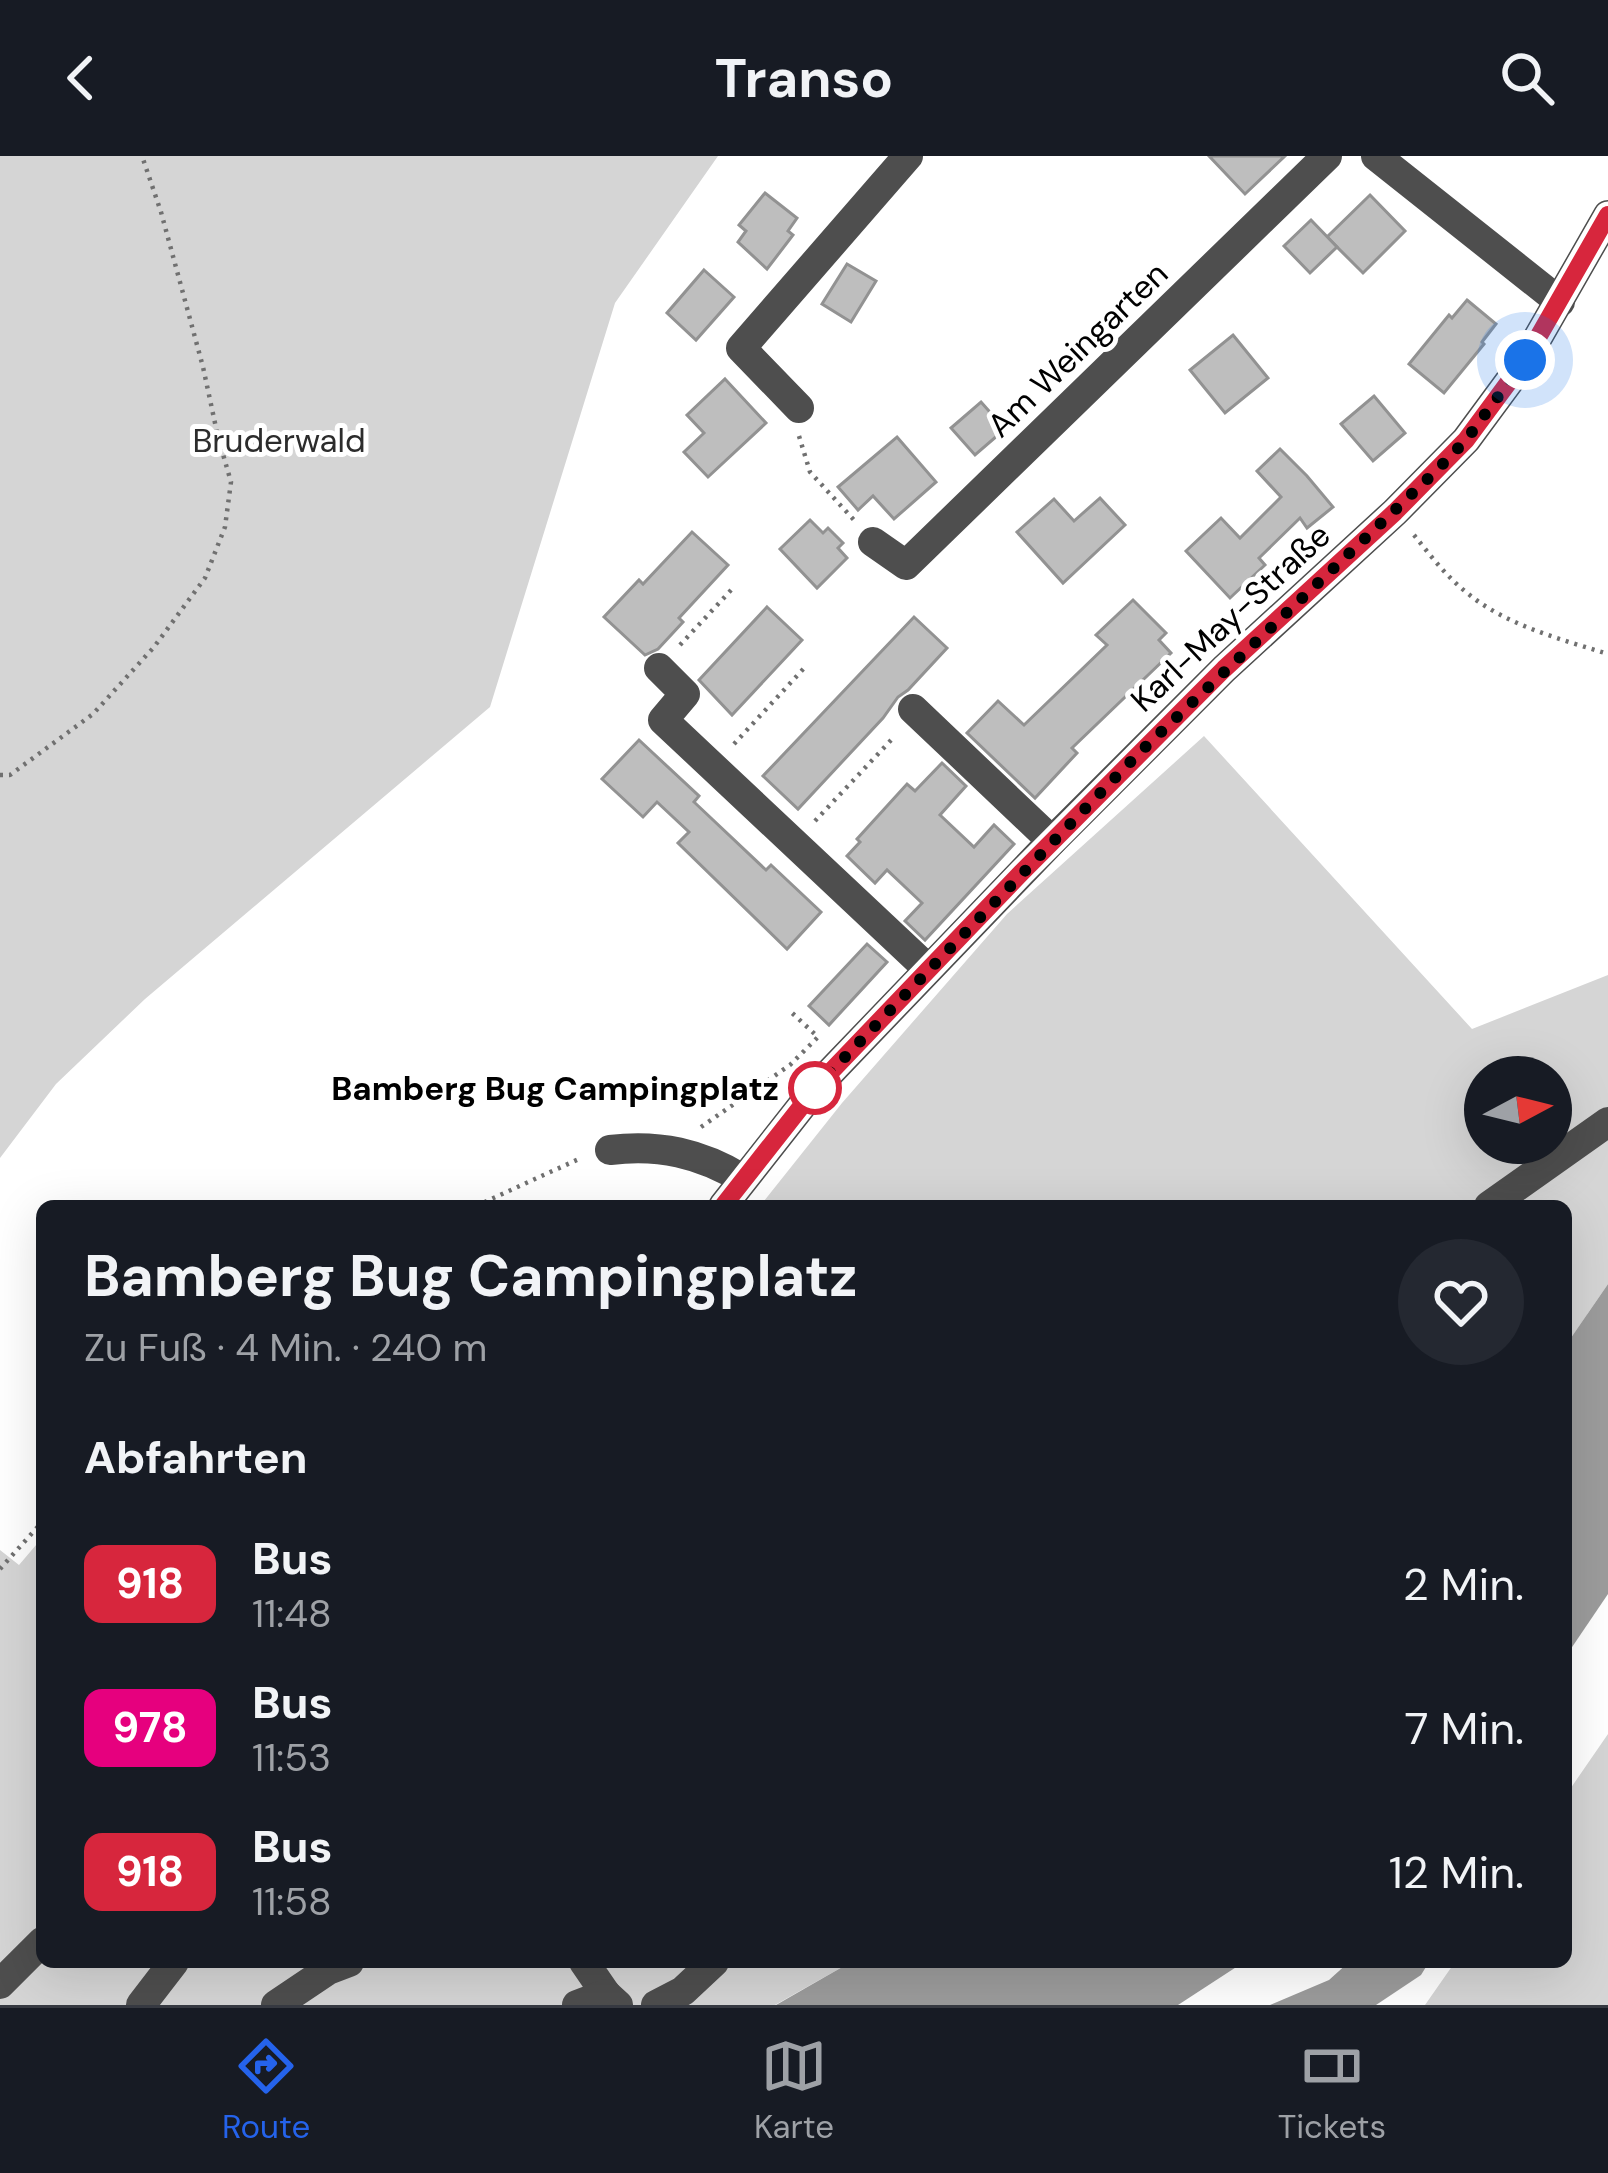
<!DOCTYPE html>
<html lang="de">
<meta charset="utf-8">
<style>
body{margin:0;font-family:"DM Sans",sans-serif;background:#242831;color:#f1f3f6;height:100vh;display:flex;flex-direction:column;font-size:45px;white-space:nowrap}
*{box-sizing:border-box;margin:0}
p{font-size:39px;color:#9ea1a6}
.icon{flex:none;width:66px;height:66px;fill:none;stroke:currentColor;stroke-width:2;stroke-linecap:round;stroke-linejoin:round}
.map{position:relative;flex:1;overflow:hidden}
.sheet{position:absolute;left:36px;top:1044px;width:1536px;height:768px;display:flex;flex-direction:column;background:#171b24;border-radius:18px;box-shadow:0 12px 48px #0002}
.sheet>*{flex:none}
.badge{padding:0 24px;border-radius:18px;font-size:42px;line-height:78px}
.needle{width:78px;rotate:83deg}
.controls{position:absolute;left:1464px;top:900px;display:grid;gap:24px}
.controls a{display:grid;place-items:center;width:108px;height:108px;border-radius:50%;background:#171b24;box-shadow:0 12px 48px #0002;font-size:60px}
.you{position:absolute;width:60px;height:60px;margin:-30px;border:9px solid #fff;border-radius:50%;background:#1a73e8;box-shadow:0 0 0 18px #1a73e833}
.map>.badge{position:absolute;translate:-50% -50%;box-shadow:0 0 0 6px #fff}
h2{padding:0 48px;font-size:45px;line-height:108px}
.round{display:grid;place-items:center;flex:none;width:126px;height:126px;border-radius:63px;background:#242831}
.summary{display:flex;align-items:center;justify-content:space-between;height:204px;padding:0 48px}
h1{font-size:57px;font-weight:700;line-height:90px}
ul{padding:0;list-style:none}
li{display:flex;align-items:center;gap:36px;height:144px;padding:0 48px}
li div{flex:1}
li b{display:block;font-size:45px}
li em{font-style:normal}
li .badge{min-width:132px;font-weight:700;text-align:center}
header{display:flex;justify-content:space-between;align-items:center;height:156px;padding:0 48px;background:#171b24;font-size:54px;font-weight:700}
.tab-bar{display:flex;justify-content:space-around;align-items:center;height:168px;border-top:3px solid #363941;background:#171b24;font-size:33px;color:#9ea1a6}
.tab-bar a{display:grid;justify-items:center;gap:6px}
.tab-bar .active{color:#2563eb}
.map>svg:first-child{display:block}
.green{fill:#d5d5d5;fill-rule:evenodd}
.water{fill:#9c9c9c}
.building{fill:#bebebe;stroke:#929292;stroke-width:3}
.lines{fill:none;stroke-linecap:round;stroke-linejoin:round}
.path{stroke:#707070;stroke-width:4.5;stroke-dasharray:3 6;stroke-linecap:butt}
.minor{stroke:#4e4e4e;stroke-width:30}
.line-casing{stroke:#fff;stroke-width:27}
.line{stroke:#d7263d;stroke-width:18}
.walk{stroke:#000;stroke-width:12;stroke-dasharray:0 21.6}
.stop-dot{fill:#fff;stroke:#d7263d;stroke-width:6}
.labels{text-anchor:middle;stroke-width:10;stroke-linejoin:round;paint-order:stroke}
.street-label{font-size:33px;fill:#000;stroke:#fff}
.park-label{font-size:33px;fill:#2c2c2c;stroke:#fff}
.stop-label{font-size:33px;font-weight:bold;fill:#000;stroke:#fff;text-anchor:end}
</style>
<header><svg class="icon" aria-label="back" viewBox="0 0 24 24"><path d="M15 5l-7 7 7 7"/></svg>Transo<svg class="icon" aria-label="search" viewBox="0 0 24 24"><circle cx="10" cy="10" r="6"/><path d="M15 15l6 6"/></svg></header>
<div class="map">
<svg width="1608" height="1849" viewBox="0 0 1608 1849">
<rect width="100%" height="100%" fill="#fff"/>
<!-- green -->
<g class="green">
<polygon points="0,0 718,0 615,147 490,551 145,843 56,928 0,1002"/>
<path d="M1204,580L1472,873L1608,819V1128L1566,1189V1050H760L842,947L1007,758ZM1485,921H1551V987H1485Z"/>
<polygon points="42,1382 42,1806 851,1806 775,1849 0,1849 0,1394 19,1409"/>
<polygon points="1608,1578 1608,1849 1425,1849 1455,1806 1566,1806 1566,1639"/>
</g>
<!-- water -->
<g class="water">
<polygon points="1608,1128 1608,1438 1566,1500 1566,1189"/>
<polygon points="851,1806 1244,1806 1178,1849 776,1849"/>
<polygon points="1349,1806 1429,1806 1421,1819 1376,1849 1270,1849 1329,1824"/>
</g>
<!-- building -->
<g class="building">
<polygon points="1209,0 1285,0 1245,38"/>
<polygon points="765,37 797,62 788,75 793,79 767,113 738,86 746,75 739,69"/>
<polygon points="1370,39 1405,75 1363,117 1327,81"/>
<polygon points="1311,64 1337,91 1310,117 1284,90"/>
<polygon points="847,108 876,125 851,166 822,148"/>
<polygon points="704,114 734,141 696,184 667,157"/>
<polygon points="1467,144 1496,168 1482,186 1484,188 1444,237 1409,208 1449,159 1452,162"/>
<polygon points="1233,179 1268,222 1225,257 1190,214"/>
<polygon points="725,223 766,267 708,321 684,296 704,277 687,259"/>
<polygon points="1374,240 1405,277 1373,305 1341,268"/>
<polygon points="981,246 1005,273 975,299 951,272"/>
<polygon points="897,281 936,326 894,363 873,340 858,354 838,331"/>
<polygon points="1280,293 1307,320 1333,351 1307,372 1300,362 1259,402 1265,409 1230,442 1186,395 1221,362 1240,382 1281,341 1257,315"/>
<polygon points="1100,342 1125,369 1063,427 1017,376 1054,343 1074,365"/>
<polygon points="810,364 823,377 828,372 843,387 838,392 847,402 817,432 780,393"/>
<polygon points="692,376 728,409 679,462 683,466 658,493 645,499 604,461 639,424 643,428"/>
<polygon points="1133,444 1166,477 1159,484 1171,497 1072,592 1077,597 1035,642 967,577 998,545 1024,569 1107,489 1096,479"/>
<polygon points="767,451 802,484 732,559 699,524"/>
<polygon points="914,461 947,492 908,534 898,541 883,562 798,653 763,620"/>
<polygon points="639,584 699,640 694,646 766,714 771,709 821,756 787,793 678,687 689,676 657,646 643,661 602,623"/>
<polygon points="942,607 966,630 940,659 974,691 994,669 1014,688 925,784 905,765 922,747 887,714 875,727 847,700 860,686 857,683 907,628 915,635"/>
<polygon points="867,788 887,806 829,869 809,850"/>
</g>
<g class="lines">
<!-- path -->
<g class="path">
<polyline points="799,280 810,316 854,364"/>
<path d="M1414,379C1430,399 1446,420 1466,436C1505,469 1560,483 1608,498"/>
<polyline points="680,489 733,432"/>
<polyline points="734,588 807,509"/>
<polyline points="0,619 10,619 93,558 154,491 205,422 225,371 231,326 218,281 203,211 161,56 142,0"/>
<polyline points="815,665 894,581"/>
<polyline points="701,971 790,909 818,881 790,855"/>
<polyline points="476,1050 581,1002"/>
<polyline points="0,1413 42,1366"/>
</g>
<!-- minor -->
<g class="minor">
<polyline points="1376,0 1560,146"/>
<polyline points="799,252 741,192 908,0"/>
<polyline points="873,386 906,409 1327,0"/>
<polyline points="659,512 685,538 663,564 928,813"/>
<polyline points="913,553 1052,685"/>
<path d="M610,994C659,988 700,997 743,1023"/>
<polyline points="723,1050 819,928 1052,685 1224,513 1395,356 1466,284 1525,204 1608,59"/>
<polyline points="1489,1050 1608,966"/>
<polyline points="584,1806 606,1838 618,1849"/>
<polyline points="0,1828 42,1786"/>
<polyline points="141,1849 174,1806"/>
<polyline points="276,1849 328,1814 349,1806"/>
<polyline points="577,1849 606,1838"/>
<polyline points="656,1849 683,1835 714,1806"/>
</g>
</g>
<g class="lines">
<!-- line casing -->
<g class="line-casing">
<polyline id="line" points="723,1050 819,928 1021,717 1224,513 1395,356 1466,284 1525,204 1608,59"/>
</g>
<!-- line -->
<use href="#line" class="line"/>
<!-- walk -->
<polyline class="walk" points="815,932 1139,597 1436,315 1466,284 1525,204"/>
</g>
<!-- markers -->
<circle class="stop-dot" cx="815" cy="932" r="24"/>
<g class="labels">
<!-- street labels -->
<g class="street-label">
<text transform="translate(1077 193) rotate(-44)" y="12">Am Weingarten</text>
<text transform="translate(1230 461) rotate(-43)" y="12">Karl-May-Straße</text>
</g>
<!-- park labels -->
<g class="park-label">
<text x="279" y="296">Bruderwald</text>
</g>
<!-- stop labels -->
<g class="stop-label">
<text x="779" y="944">Bamberg Bug Campingplatz</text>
</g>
</g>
</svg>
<div class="controls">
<a><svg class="needle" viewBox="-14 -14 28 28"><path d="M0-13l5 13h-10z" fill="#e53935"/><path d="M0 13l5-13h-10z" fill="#9ea1a6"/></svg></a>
</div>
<div class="you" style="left:1525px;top:204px"></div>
<section class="sheet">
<div class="summary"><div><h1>Bamberg Bug Campingplatz</h1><p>Zu Fuß · 4 Min. · 240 m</p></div><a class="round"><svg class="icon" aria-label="heart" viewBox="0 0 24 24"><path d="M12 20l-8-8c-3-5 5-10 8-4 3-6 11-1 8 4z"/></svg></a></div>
<h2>Abfahrten</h2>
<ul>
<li><span class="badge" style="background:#d7263d;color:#fff">918</span><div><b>Bus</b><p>11:48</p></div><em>2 Min.</em></li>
<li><span class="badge" style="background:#e6007e;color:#fff">978</span><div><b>Bus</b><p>11:53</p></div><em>7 Min.</em></li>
<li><span class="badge" style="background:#d7263d;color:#fff">918</span><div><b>Bus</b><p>11:58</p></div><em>12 Min.</em></li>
</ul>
</section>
</div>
<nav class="tab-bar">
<a class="active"><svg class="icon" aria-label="directions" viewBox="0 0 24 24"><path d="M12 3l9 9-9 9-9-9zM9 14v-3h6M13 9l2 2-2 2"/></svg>Route</a>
<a><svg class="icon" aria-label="map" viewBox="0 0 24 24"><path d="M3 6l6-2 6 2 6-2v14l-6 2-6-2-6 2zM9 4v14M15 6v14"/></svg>Karte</a>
<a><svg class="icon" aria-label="tickets" viewBox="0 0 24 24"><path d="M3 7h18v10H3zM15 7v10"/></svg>Tickets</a>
</nav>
